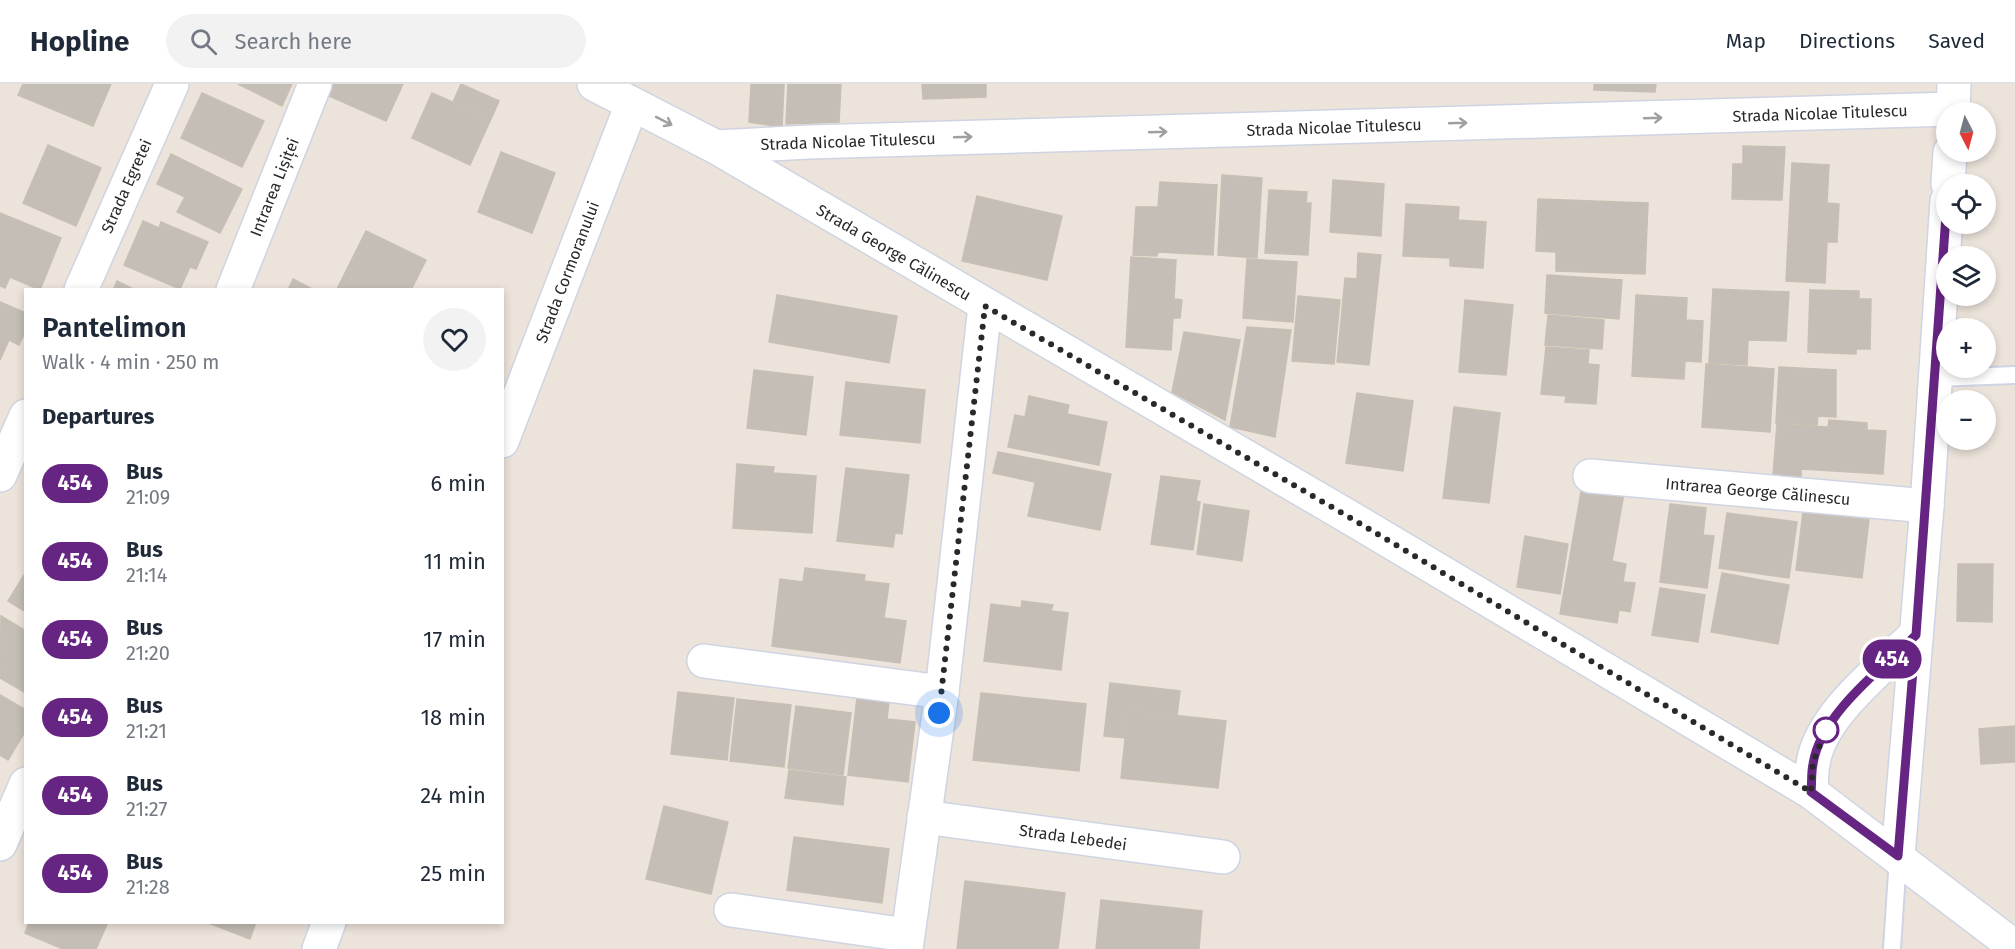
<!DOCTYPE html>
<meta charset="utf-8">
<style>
body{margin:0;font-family:"Fira Sans",sans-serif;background:#f2f2f3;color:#1f2937;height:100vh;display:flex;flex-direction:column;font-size:22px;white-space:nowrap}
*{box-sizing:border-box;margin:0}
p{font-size:20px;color:#747a83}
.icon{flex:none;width:33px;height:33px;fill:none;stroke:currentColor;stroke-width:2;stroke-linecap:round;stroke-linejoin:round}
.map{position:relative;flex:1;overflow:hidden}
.drawer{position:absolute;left:24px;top:204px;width:480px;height:636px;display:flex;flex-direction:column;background:#fff;border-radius:0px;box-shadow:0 3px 9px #0003}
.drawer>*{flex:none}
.badge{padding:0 12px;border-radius:20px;font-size:21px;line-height:39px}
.needle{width:39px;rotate:174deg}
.tools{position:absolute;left:1936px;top:18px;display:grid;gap:12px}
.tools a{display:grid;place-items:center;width:60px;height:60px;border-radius:50%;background:#fff;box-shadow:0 3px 9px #0003;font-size:30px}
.you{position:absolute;width:30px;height:30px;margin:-15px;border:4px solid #fff;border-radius:50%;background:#1a73e8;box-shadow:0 0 0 9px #1a73e833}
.map>.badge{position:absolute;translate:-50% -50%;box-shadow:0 0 0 3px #fff}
h2{padding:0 18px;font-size:22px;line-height:54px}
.round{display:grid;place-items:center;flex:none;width:63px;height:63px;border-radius:32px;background:#f2f2f3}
.summary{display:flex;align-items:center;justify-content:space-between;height:102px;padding:0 18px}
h1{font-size:28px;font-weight:600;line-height:45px}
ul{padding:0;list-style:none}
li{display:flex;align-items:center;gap:18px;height:78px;padding:0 18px}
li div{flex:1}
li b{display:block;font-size:22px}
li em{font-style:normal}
li .badge{min-width:66px;font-weight:700;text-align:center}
header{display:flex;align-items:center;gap:36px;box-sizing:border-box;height:84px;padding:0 30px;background:#fff;border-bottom:2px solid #e0e1e3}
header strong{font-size:28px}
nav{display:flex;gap:33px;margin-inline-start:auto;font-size:21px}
.search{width:420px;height:54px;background:#f2f2f3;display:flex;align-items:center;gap:15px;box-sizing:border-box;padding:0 21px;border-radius:33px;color:#747a83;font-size:22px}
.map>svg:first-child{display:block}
.building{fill:#c4beb6;stroke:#c8bfb3;stroke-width:1.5}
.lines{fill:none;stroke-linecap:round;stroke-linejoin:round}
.lane-casing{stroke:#cfd4e3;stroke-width:20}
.street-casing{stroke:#cfd4e3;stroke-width:36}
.secondary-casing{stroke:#cfd4e3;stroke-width:36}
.lane{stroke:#fff;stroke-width:16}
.street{stroke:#fff;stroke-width:33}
.secondary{stroke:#fff;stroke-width:33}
.oneway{stroke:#9f9f9f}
.line-casing{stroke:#fff;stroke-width:14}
.line{stroke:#662483;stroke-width:9}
.walk{stroke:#292929;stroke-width:6;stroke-dasharray:0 10.8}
.stop-dot{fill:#fff;stroke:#662483;stroke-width:3}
.labels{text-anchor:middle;stroke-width:6;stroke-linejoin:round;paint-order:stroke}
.street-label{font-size:16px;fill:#292929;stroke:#fff}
</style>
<header>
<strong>Hopline</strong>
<div class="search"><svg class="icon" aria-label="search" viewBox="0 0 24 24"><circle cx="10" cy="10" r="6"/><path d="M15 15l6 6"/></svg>Search here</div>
<nav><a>Map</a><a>Directions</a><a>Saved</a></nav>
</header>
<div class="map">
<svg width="2015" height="865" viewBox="0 0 2015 865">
<rect width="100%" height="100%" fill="#ece3da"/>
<!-- building -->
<g class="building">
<polygon points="23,0 111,0 93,42 18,11"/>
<polygon points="238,0 292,0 282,22"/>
<polygon points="332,0 403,0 386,37 327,11"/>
<polygon points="461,0 499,17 491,35 453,18"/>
<polygon points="751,0 784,0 782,43 749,38"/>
<polygon points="788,0 841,0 839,38 786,40"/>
<polygon points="922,0 986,0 986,13 923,15"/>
<polygon points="1594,0 1656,0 1655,8 1594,6"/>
<polygon points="202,9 264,37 242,83 181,54"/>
<polygon points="432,9 491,35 470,81 412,54"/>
<polygon points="48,61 101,84 76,142 23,119"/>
<polygon points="1743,62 1785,63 1782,116 1732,115 1733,80 1743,80"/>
<polygon points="501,68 555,89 532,149 478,128"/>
<polygon points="171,70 242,105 220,149 177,128 185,113 157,100"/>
<polygon points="1792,79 1829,81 1827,119 1839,120 1837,158 1827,158 1825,199 1786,197"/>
<polygon points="1222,91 1262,94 1257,174 1218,171"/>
<polygon points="1333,96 1384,100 1381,152 1330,148"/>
<polygon points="1160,98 1217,101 1213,171 1158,168 1157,172 1133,171 1136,123 1158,123"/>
<polygon points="1269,106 1307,108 1306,119 1311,119 1308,171 1265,169"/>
<polygon points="977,112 1062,132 1047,196 962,177"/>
<polygon points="1538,115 1648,119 1645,190 1556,187 1556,168 1536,167"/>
<polygon points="1406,120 1459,123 1458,136 1486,138 1483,184 1450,182 1450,174 1403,172"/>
<polygon points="0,129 61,154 40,206 10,193 5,204 0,202"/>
<polygon points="143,137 159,144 161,138 208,158 196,185 190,183 180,205 124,181"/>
<polygon points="366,147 426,176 411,206 337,205"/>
<polygon points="1358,169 1381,171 1369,281 1337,278 1345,194 1357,195"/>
<polygon points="1131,173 1176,176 1174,215 1182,216 1180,234 1173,234 1171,266 1126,263"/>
<polygon points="1247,175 1297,178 1293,238 1243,234"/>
<polygon points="1547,191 1622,196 1619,235 1545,229"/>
<polygon points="293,195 314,206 288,206"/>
<polygon points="117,197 135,206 113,206"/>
<polygon points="1713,205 1789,208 1786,257 1748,256 1747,281 1709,279"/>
<polygon points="1810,206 1859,207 1859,215 1871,215 1870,265 1856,265 1856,270 1808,268"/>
<polygon points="777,211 897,232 889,279 769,258"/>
<polygon points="1636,211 1687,214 1686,236 1703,237 1701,278 1685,277 1684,295 1632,292"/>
<polygon points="1298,212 1340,216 1334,280 1292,277"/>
<polygon points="1465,216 1513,221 1506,291 1459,288"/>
<polygon points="0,218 26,229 26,246 19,261 9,256 0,276"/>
<polygon points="1548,231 1604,236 1602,265 1545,261"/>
<polygon points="1247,243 1291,246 1275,353 1230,343"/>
<polygon points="1184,248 1240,256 1225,336 1172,308"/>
<polygon points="1546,263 1589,266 1588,280 1599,281 1596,320 1565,318 1566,312 1541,310"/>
<polygon points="1706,280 1774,285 1770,348 1702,343"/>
<polygon points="1779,283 1836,286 1836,333 1818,332 1817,341 1776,339"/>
<polygon points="754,286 813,293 806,351 747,344"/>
<polygon points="846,298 925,306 920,359 840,351"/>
<polygon points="1357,309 1413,317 1403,387 1346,379"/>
<polygon points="1029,312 1069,321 1067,330 1107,338 1099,381 1008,363 1015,331 1025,333"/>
<polygon points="1454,323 1500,329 1489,419 1443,414"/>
<polygon points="1829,336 1867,339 1867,346 1886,347 1883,390 1801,385 1801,393 1773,391 1777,340 1828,343"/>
<polygon points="998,368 1040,376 1035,398 993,389"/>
<polygon points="1040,376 1111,390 1100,446 1028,432"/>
<polygon points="737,380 774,383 773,389 816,392 812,449 733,444"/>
<polygon points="846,384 909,391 902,450 895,449 893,463 837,457"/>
<polygon points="1161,392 1200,397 1196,417 1200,418 1193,466 1151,460"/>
<polygon points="1582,402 1624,409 1612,477 1626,480 1623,498 1635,499 1630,528 1619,526 1617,539 1560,530"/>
<polygon points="1204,420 1249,427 1242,477 1197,470"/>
<polygon points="1670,420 1706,424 1703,451 1714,452 1707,504 1660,498"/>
<polygon points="1803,428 1869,436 1862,494 1796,486"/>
<polygon points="1727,429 1797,438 1789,494 1719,484"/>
<polygon points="1525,452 1568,460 1560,510 1517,503"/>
<polygon points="1958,480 1993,480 1992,538 1957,537"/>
<polygon points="805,484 865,491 864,497 889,500 884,534 906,537 900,579 772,562 780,495 803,498"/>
<polygon points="26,488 26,528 8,517"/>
<polygon points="1722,489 1789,501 1778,560 1711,548"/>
<polygon points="1660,504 1705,511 1698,558 1652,551"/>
<polygon points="1022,517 1053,521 1051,527 1068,529 1061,586 984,577 991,520 1021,524"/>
<polygon points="1,532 26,547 24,608 0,594"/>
<polygon points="1110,599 1180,607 1177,632 1128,626 1125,654 1104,652"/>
<polygon points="678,608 734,614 727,676 671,670"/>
<polygon points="981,609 1086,620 1079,687 973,676"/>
<polygon points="0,611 26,626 26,646 8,676 0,671"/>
<polygon points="857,614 889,618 887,635 915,638 908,698 848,691"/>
<polygon points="737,615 791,621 784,683 730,677"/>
<polygon points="796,622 851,629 843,691 788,684"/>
<polygon points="1128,626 1226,637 1218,704 1121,694"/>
<polygon points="2015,642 2015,678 1981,680 1979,645"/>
<polygon points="789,686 846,693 843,721 785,714"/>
<polygon points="664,722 728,738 711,810 646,795"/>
<polygon points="794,753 889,765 882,819 787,806"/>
<polygon points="965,797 1065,809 1058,865 957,865"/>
<polygon points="1101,816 1202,827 1199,865 1096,865"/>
<polygon points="29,838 108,838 96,865 63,865 25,849"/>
<polygon points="206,838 256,838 250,855"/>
</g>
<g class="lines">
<!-- lane casing -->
<g class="lane-casing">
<g id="lane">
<polyline points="1935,294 2015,291"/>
<polyline points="1892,865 1898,773"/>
</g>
</g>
<!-- street casing -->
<g class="street-casing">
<g id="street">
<polyline points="594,0 716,63 1349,433 1811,708 2015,863"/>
<polyline points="716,63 809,58 1953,25"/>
<polyline points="81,206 172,0"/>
<polyline points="233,206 315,0"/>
<polyline points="502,357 632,20"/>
<polyline points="0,391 26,332"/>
<polyline points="1590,392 1927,422"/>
<polyline points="704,577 942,608"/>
<path d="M1811,708C1812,699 1811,689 1813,680C1820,631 1882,584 1915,551"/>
<polyline points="924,733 1223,773"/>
<polyline points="0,760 26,700"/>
<polyline points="731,826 907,851"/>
<polyline points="319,865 329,838"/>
<polyline points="906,865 942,608 985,222"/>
</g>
</g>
<!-- secondary casing -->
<g class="secondary-casing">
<g id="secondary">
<polyline points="1953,28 1954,0"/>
<polyline points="1948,100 1950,68"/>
<polyline points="1898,772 1927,422 1947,117"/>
</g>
</g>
<!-- lane -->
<use href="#lane" class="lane"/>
<!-- street -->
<use href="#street" class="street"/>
<!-- secondary -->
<use href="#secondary" class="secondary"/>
</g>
<!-- one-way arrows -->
<defs><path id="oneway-shaft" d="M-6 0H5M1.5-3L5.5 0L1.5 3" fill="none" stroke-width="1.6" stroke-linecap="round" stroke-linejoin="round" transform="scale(1.5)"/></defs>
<g class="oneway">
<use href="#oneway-shaft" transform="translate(1653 34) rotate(-2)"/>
<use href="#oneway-shaft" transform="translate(664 37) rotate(27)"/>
<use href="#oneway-shaft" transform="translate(1458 39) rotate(-2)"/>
<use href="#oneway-shaft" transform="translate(1158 48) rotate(-2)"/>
<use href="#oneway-shaft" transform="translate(963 53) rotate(-2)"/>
</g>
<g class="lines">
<!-- line casing -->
<g class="line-casing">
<path id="line" d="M1914,574L1898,772L1811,708C1812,699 1811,689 1813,680C1820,631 1881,585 1916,551L1947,117"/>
</g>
<!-- line -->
<use href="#line" class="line"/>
<!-- walk -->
<polyline class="walk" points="939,629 985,222 1349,433 1811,708 1813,678 1826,646"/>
</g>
<!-- markers -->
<circle class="stop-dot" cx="1826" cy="646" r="12"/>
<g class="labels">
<!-- street labels -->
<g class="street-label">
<text transform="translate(1820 29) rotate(-2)" y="6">Strada Nicolae Titulescu</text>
<text transform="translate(1334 43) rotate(-2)" y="6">Strada Nicolae Titulescu</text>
<text transform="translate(848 57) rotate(-2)" y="6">Strada Nicolae Titulescu</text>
<text transform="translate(126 102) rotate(-66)" y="6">Strada Egretei</text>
<text transform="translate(274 103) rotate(-68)" y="6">Intrarea Lișiței</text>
<text transform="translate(894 168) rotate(30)" y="6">Strada George Călinescu</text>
<text transform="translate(567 188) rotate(-69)" y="6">Strada Cormoranului</text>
<text transform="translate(1758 407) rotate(5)" y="6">Intrarea George Călinescu</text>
<text transform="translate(1073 753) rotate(8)" y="6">Strada Lebedei</text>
</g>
</g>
</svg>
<div class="tools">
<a><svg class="needle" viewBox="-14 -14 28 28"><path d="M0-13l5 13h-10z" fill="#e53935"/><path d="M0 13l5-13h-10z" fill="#747a83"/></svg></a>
<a><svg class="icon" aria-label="locate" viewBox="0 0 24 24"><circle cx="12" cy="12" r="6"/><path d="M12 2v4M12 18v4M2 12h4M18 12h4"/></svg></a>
<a><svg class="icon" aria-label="layers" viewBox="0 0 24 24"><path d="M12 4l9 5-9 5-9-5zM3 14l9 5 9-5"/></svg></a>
<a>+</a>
<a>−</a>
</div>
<div class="you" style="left:939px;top:629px"></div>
<b class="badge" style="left:1892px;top:575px;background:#662483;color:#fff">454</b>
<section class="drawer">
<div class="summary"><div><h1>Pantelimon</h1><p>Walk · 4 min · 250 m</p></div><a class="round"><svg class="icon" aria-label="heart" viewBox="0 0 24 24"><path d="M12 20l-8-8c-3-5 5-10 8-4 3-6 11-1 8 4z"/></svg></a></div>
<h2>Departures</h2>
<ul>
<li><span class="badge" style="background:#662483;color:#fff">454</span><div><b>Bus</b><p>21:09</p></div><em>6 min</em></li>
<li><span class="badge" style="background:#662483;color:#fff">454</span><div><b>Bus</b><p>21:14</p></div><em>11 min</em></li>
<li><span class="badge" style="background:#662483;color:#fff">454</span><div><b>Bus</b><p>21:20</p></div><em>17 min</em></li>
<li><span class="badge" style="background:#662483;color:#fff">454</span><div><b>Bus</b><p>21:21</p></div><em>18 min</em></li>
<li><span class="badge" style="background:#662483;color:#fff">454</span><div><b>Bus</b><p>21:27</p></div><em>24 min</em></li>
<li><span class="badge" style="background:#662483;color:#fff">454</span><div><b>Bus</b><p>21:28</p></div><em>25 min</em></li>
</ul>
</section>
</div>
